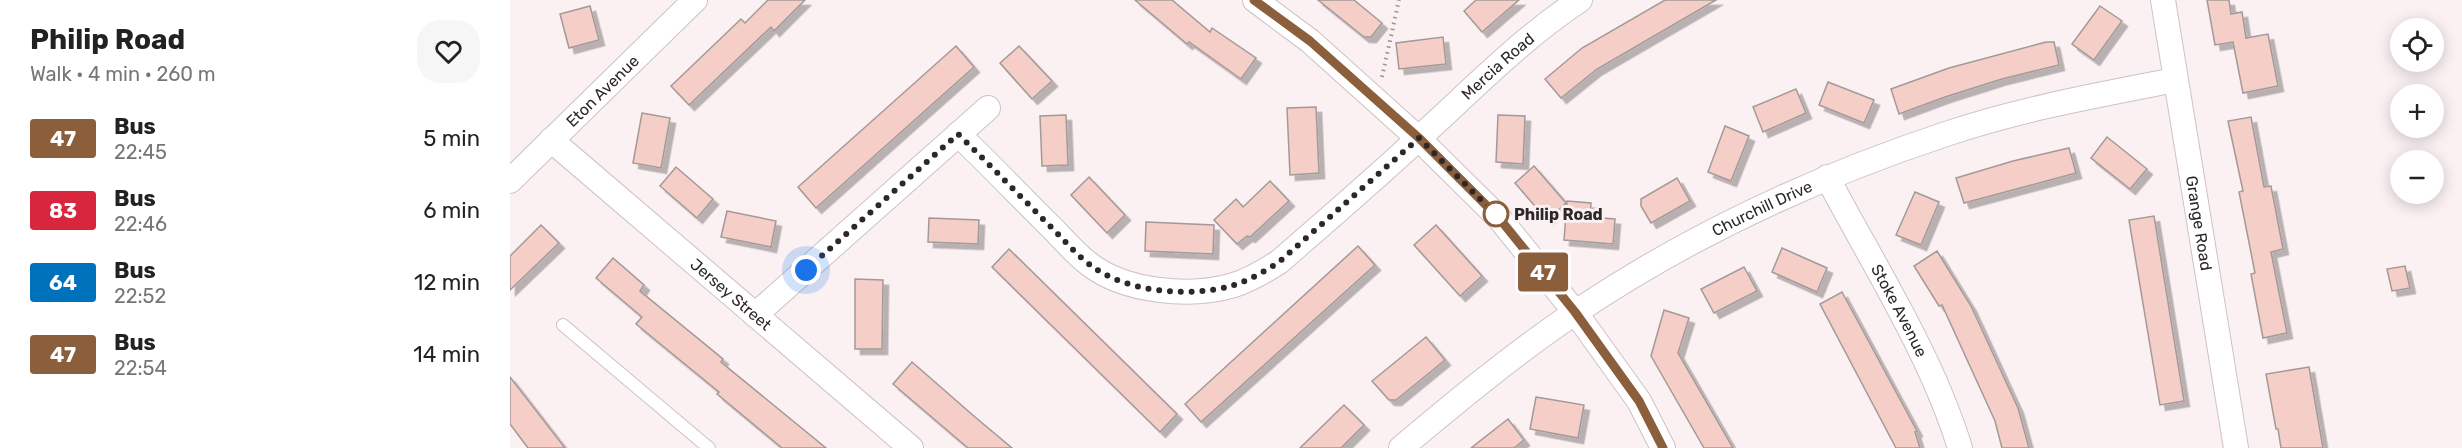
<!DOCTYPE html>
<meta charset="utf-8">
<style>
body{margin:0;font-family:Rubik,sans-serif;background:#f6f6f6;color:#222;height:100vh;display:flex;flex-direction:column;font-size:22px;white-space:nowrap}
*{box-sizing:border-box;margin:0}
p{font-size:20px;color:#767676}
.icon{flex:none;width:33px;height:33px;fill:none;stroke:currentColor;stroke-width:2;stroke-linecap:round;stroke-linejoin:round}
.map{position:relative;flex:1;overflow:hidden}
.side{display:flex;flex-direction:column;background:#fff;width:510px}
.side>*{flex:none}
.badge{padding:0 12px;border-radius:4px;font-size:21px;line-height:39px}
.controls{position:absolute;left:1880px;top:18px;display:grid;gap:12px}
.controls a{display:grid;place-items:center;width:54px;height:54px;border-radius:50%;background:#fff;box-shadow:0 3px 15px #0003;font-size:30px}
.you{position:absolute;width:30px;height:30px;margin:-15px;border:4px solid #fff;border-radius:50%;background:#1a73e8;box-shadow:0 0 0 9px #1a73e833}
.map>.badge{position:absolute;translate:-50% -50%;box-shadow:0 0 0 3px #fff}
.round{display:grid;place-items:center;flex:none;width:63px;height:63px;border-radius:24px;background:#f6f6f6}
.overview{display:flex;align-items:center;justify-content:space-between;height:102px;padding:0 30px}
h1{font-size:28px;font-weight:700;line-height:45px}
ul{padding:0;list-style:none}
li{display:flex;align-items:center;gap:18px;height:72px;padding:0 30px}
li div{flex:1}
li b{display:block;font-size:22px}
li em{font-style:normal}
li .badge{min-width:66px;font-weight:700;text-align:center}
main{display:flex;flex:1;min-height:0}
.map>svg:first-child{display:block}
.building{fill:#f5cec7;stroke:#a39a98;stroke-width:1.5;filter:url(#shadow)}
.lines{fill:none;stroke-linecap:round;stroke-linejoin:round}
.lane-casing{stroke:#cdc2c5;stroke-width:14}
.street-casing{stroke:#cdc2c5;stroke-width:26}
.path{stroke:#9a9294;stroke-width:4;stroke-dasharray:1.5 4.5;stroke-linecap:butt}
.lane{stroke:#fff;stroke-width:12}
.street{stroke:#fff;stroke-width:24}
.line-casing{stroke:#fff;stroke-width:14}
.line{stroke:#8b5e3c;stroke-width:9}
.walk{stroke:#2c2829;stroke-width:6;stroke-dasharray:0 10.8}
.stop-dot{fill:#fff;stroke:#8b5e3c;stroke-width:3}
.labels{text-anchor:middle;stroke-width:6;stroke-linejoin:round;paint-order:stroke}
.street-label{font-size:16px;fill:#2c2829;stroke:#fbf0f2}
.stop-label{font-size:16px;font-weight:bold;fill:#2c2829;stroke:#fbf0f2;text-anchor:start}
</style>
<main>
<section class="side">
<div class="overview"><div><h1>Philip Road</h1><p>Walk · 4 min · 260 m</p></div><a class="round"><svg class="icon" aria-label="heart" viewBox="0 0 24 24"><path d="M12 20l-8-8c-3-5 5-10 8-4 3-6 11-1 8 4z"/></svg></a></div>
<ul>
<li><span class="badge" style="background:#8b5e3c;color:#fff">47</span><div><b>Bus</b><p>22:45</p></div><em>5 min</em></li>
<li><span class="badge" style="background:#d7263d;color:#fff">83</span><div><b>Bus</b><p>22:46</p></div><em>6 min</em></li>
<li><span class="badge" style="background:#0072bc;color:#fff">64</span><div><b>Bus</b><p>22:52</p></div><em>12 min</em></li>
<li><span class="badge" style="background:#8b5e3c;color:#fff">47</span><div><b>Bus</b><p>22:54</p></div><em>14 min</em></li>
</ul>
</section>
<div class="map">
<svg width="1952" height="448" viewBox="0 0 1952 448">
<defs>
<filter id="shadow"><feDropShadow dx="5.5" dy="5.5" stdDeviation="0" flood-color="#0004"/></filter>
</defs>
<rect width="100%" height="100%" fill="#fbf0f2"/>
<!-- building -->
<g class="building">
<polygon points="258,0 295,0 264,31 261,27 179,105 161,86 231,19 235,23"/>
<polygon points="625,0 662,0 700,32 702,28 746,58 731,79 679,42 677,44"/>
<polygon points="808,0 844,0 872,23 861,37 854,37"/>
<polygon points="966,0 1009,0 972,32 954,11"/>
<polygon points="1155,0 1206,0 1087,69 1051,98 1035,79 1072,48"/>
<polygon points="1697,0 1719,0 1721,14 1732,12 1736,38 1758,34 1768,86 1733,93 1723,42 1705,45"/>
<polygon points="80,6 89,40 59,48 50,14"/>
<polygon points="1590,6 1612,21 1584,60 1562,44"/>
<polygon points="933,37 936,64 889,69 886,43"/>
<polygon points="1536,42 1544,42 1549,65 1492,79 1435,97 1389,114 1381,89 1439,68"/>
<polygon points="446,46 464,67 306,208 288,187"/>
<polygon points="509,46 542,81 522,99 490,63"/>
<polygon points="1318,82 1364,100 1354,123 1309,105"/>
<polygon points="1286,89 1296,113 1253,132 1243,107"/>
<polygon points="806,107 809,173 780,175 777,108"/>
<polygon points="132,113 160,118 151,168 123,163"/>
<polygon points="556,115 558,165 532,166 530,116"/>
<polygon points="988,115 1015,116 1013,164 986,162"/>
<polygon points="1741,117 1754,187 1761,186 1773,249 1761,252 1777,333 1753,338 1741,274 1745,273 1729,192 1733,191 1718,121"/>
<polygon points="1215,126 1239,136 1221,181 1198,172"/>
<polygon points="1597,137 1637,169 1620,189 1581,158"/>
<polygon points="1559,148 1566,173 1454,203 1446,178 1503,161"/>
<polygon points="1024,166 1056,203 1037,220 1005,183"/>
<polygon points="166,167 203,199 187,218 150,186"/>
<polygon points="579,177 615,215 597,233 561,195"/>
<polygon points="1167,178 1180,201 1141,223 1131,206 1131,199"/>
<polygon points="760,181 779,201 740,237 737,236 727,244 704,220 726,199 733,207"/>
<polygon points="1405,192 1429,202 1411,245 1386,235"/>
<polygon points="1057,201 1081,203 1080,217 1105,219 1103,244 1054,240"/>
<polygon points="217,211 266,221 261,247 211,237"/>
<polygon points="1644,216 1674,401 1650,405 1619,220"/>
<polygon points="419,218 469,220 468,244 418,242"/>
<polygon points="636,222 704,225 703,254 635,251"/>
<polygon points="31,225 49,243 0,290 0,256"/>
<polygon points="926,225 972,276 950,296 904,245"/>
<polygon points="848,246 865,265 691,422 675,404"/>
<polygon points="1272,248 1317,268 1307,292 1262,272"/>
<polygon points="499,249 667,414 650,432 482,267"/>
<polygon points="1427,251 1461,306 1508,408 1519,448 1492,448 1485,421 1432,305 1429,306 1404,266"/>
<polygon points="103,258 134,285 130,291 213,359 211,362 316,448 272,448 207,394 209,392 126,324 132,317 86,278"/>
<polygon points="1895,266 1900,288 1882,291 1877,269"/>
<polygon points="1234,267 1247,291 1204,313 1191,289"/>
<polygon points="345,279 373,280 372,349 345,349"/>
<polygon points="1332,292 1407,431 1405,432 1410,448 1386,448 1310,304"/>
<polygon points="1154,310 1179,318 1168,353 1223,448 1194,448 1141,356"/>
<polygon points="916,337 935,360 886,400 879,400 862,381"/>
<polygon points="402,362 465,417 502,448 458,448 438,431 383,384"/>
<polygon points="1799,367 1813,448 1771,448 1768,429 1766,429 1756,374"/>
<polygon points="0,377 55,448 18,448 0,424"/>
<polygon points="1026,397 1074,405 1068,438 1020,429"/>
<polygon points="834,405 854,425 831,448 790,448"/>
<polygon points="998,419 1014,440 1004,448 961,448"/>
</g>
<g class="lines">
<!-- lane casing -->
<g class="lane-casing">
<polyline id="lane" points="53,325 199,448"/>
</g>
<!-- street casing -->
<g class="street-casing">
<g id="street">
<polyline points="745,0 800,41 909,139 989,218 1065,312 1129,401 1153,448"/>
<path id="s1" d="M1653,0L1726,448"/>
<path id="s2" d="M448,134C478,163 507,193 536,222C550,235 563,252 579,264C615,292 681,298 724,285C740,280 755,271 769,262C816,221 864,180 910,137C962,90 1011,39 1070,0"/>
<path id="s3" d="M41,140L401,448"/>
<path id="s4" d="M1317,177C1363,264 1421,354 1450,448"/>
<path id="s5" d="M0,181L185,0"/>
<polyline points="245,315 478,108"/>
<path id="s6" d="M891,448C947,401 1005,353 1066,312C1179,236 1306,177 1436,134C1510,109 1588,95 1665,80"/>
</g>
</g>
<!-- path -->
<polyline class="path" points="872,77 889,0"/>
<!-- lane -->
<use href="#lane" class="lane"/>
<!-- street -->
<use href="#street" class="street"/>
</g>
<g class="lines">
<!-- line casing -->
<g class="line-casing">
<polyline id="line" points="744,0 800,41 909,138 989,218 1065,312 1129,401 1153,448"/>
</g>
<!-- line -->
<use href="#line" class="line"/>
<!-- walk -->
<path class="walk" d="M296,270L448,134C478,163 507,193 536,222C550,235 563,252 579,264C615,293 681,298 724,285C740,280 755,271 769,262L909,138L989,218L986,214"/>
</g>
<!-- markers -->
<circle class="stop-dot" cx="986" cy="214" r="12"/>
<g class="labels">
<!-- street labels -->
<g class="street-label">
<text dy="6" stroke="none"><textPath href="#s2" startOffset="680">Mercia Road</textPath></text>
<text dy="6" stroke="none"><textPath href="#s5" startOffset="129">Eton Avenue</textPath></text>
<text dy="6" stroke="none"><textPath href="#s6" startOffset="435">Churchill Drive</textPath></text>
<text dy="6" stroke="none"><textPath href="#s1" startOffset="226">Grange Road</textPath></text>
<text dy="6" stroke="none"><textPath href="#s3" startOffset="237">Jersey Street</textPath></text>
<text dy="6" stroke="none"><textPath href="#s4" startOffset="152">Stoke Avenue</textPath></text>
</g>
<!-- stop labels -->
<g class="stop-label">
<text x="1004" y="220">Philip Road</text>
</g>
</g>
</svg>
<div class="controls">
<a><svg class="icon" aria-label="locate" viewBox="0 0 24 24"><circle cx="12" cy="12" r="6"/><path d="M12 2v4M12 18v4M2 12h4M18 12h4"/></svg></a>
<a>+</a>
<a>−</a>
</div>
<div class="you" style="left:296px;top:270px"></div>
<b class="badge" style="left:1033px;top:272px;background:#8b5e3c;color:#fff">47</b>
</div>
</main>
